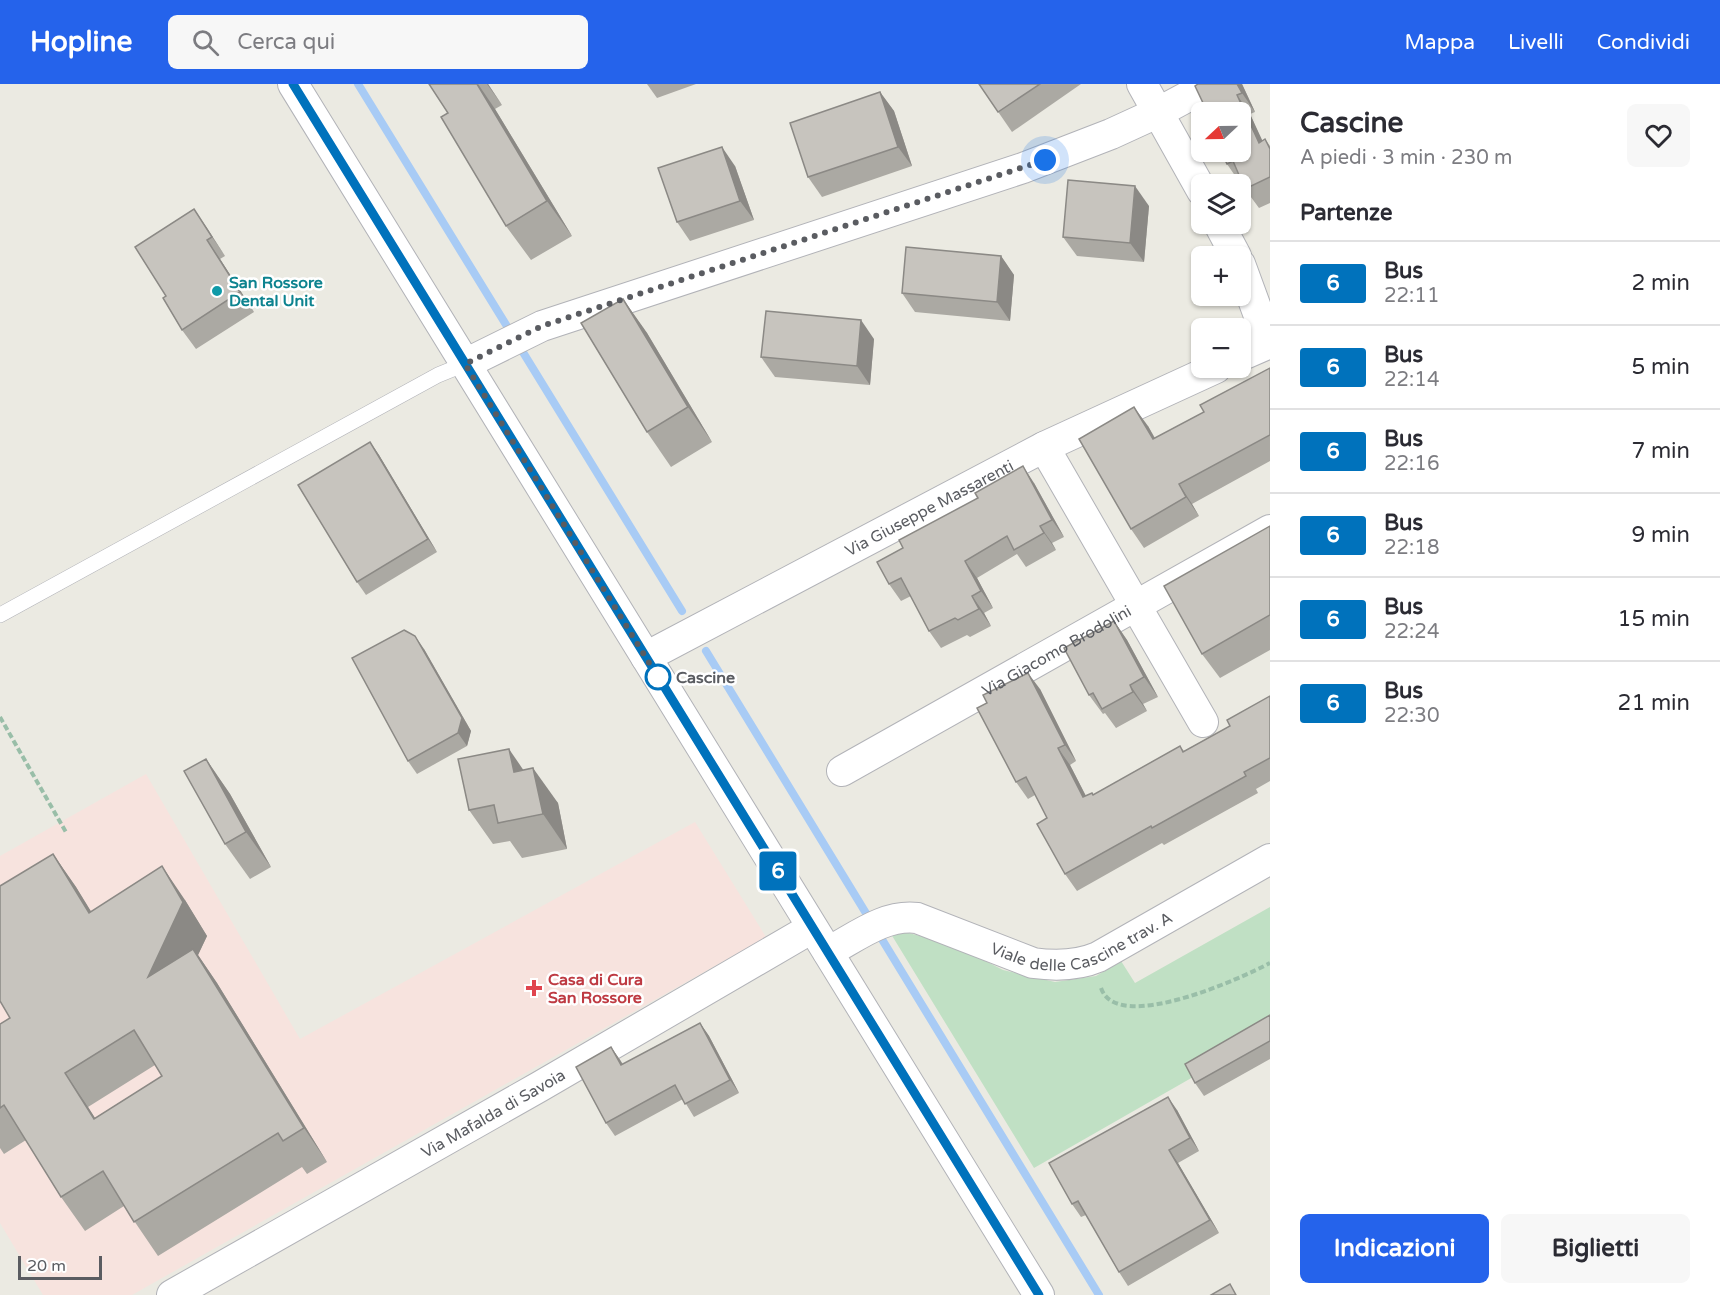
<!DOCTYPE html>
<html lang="it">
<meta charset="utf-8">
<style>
body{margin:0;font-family:"Varela Round",sans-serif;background:#f7f7f7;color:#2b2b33;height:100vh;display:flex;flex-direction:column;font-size:22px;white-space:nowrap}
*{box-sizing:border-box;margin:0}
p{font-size:20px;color:#7c7c81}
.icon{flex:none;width:33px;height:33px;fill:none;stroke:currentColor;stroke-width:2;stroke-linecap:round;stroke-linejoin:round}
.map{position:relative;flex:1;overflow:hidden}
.sheet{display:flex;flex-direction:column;background:#fff;width:450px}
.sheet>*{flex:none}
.badge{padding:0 12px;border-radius:4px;font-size:21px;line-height:39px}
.needle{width:39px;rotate:248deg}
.tools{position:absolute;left:1191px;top:18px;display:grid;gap:12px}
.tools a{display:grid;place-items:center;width:60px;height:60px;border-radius:9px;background:#fff;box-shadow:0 2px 4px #0004;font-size:30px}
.scale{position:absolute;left:18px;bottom:15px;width:84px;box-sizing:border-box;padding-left:6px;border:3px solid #5a5c61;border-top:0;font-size:16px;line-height:21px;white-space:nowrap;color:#5a5c61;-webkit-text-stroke:4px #fff;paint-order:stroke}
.you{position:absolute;width:30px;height:30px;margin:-15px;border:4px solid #fff;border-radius:50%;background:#1a73e8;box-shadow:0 0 0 9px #1a73e833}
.map>.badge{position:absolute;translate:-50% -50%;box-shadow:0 0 0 3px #fff}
h2{padding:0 30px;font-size:22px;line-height:54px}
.round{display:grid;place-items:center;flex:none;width:63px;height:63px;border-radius:9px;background:#f7f7f7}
.summary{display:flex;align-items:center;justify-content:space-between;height:102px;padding:0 30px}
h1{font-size:28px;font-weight:700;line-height:45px}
.primary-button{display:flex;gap:12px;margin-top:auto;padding:12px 30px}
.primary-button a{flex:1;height:69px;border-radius:9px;background:#2563eb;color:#fff;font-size:24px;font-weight:700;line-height:69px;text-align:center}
.primary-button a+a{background:#f7f7f7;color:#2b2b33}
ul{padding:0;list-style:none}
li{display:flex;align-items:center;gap:18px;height:84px;padding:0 30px;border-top:2px solid #e1e1e2}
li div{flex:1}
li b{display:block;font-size:22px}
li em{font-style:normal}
li .badge{min-width:66px;font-weight:700;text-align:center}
header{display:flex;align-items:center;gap:36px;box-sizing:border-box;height:84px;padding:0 30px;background:#2563eb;color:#fff}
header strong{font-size:28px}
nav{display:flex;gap:33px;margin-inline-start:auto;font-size:21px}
.search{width:420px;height:54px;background:#f7f7f7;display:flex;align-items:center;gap:15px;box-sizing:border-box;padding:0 21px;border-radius:9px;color:#7c7c81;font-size:22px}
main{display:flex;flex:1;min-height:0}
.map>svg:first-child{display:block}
.medical{fill:#f7e3de}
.green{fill:#c0e0c4}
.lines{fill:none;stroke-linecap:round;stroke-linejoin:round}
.stream{stroke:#a8cbf5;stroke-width:8}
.lane-casing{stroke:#b2b3b8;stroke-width:16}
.street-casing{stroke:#b2b3b8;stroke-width:32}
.path{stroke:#99bea8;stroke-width:4;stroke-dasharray:6 3;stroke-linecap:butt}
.lane{stroke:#fff;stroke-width:15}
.street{stroke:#fff;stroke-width:30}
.wall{fill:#aba9a3;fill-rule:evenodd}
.shaded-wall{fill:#8b8985}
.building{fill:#c7c4be;stroke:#8b8985;stroke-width:1.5;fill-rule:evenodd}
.line-casing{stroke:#fff;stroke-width:14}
.line{stroke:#0072bc;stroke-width:9}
.walk{stroke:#5a5c61;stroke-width:6;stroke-dasharray:0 10.8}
.culture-dot{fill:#0f9aa8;stroke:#fff;stroke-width:2}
.stop-dot{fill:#fff;stroke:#0072bc;stroke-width:3}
.health-dot{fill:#e0444e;stroke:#fff;stroke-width:2}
.labels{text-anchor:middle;stroke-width:5;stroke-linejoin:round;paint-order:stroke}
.culture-label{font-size:16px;font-weight:bold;fill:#0d838f;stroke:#fff;text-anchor:start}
.street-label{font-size:16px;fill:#5a5c61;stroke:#fff}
.stop-label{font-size:16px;font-weight:bold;fill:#5a5c61;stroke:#fff;text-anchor:start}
.health-label{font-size:16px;font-weight:bold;fill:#be3a42;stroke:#fff;text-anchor:start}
</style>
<header>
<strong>Hopline</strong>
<div class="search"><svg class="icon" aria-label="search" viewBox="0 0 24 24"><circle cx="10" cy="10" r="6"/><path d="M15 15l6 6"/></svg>Cerca qui</div>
<nav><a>Mappa</a><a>Livelli</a><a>Condividi</a></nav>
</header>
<main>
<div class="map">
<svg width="1270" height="1211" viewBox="0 0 1270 1211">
<rect width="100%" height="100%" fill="#ebeae2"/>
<!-- medical -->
<polygon class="medical" points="146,690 300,955 695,738 766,853 132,1211 43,1211 0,1139 0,772"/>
<!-- green -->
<polygon class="green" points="1270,823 1270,949 1034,1084 891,850 902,847 927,854 964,866 1003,886 1055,898 1096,892 1121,877 1135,899"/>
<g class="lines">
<!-- stream -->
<g class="stream">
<polyline points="358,0 682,527"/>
<polyline points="706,567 1099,1211"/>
</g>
<!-- lane casing -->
<g class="lane-casing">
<polyline id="lane" points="0,531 438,291 465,280"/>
</g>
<!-- street casing -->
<g class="street-casing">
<g id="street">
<polyline points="293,0 1039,1211"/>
<polyline points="1142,0 1202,107"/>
<polyline points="1219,140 1236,172"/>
<polyline points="1240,180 1269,259"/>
<polyline points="1240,272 1270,259"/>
<polyline points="465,280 542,242 1023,84 1111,50 1159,28 1211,0"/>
<polyline points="1044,363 1203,638"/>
<path id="s1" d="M646,573L1044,363L1216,284"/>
<path id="s2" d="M842,687L1270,446"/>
<path id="s3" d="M828,868C855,854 884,830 917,834L1033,879C1055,882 1077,882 1098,873L1270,775"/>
<path id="s4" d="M172,1211L539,1003L812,844"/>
</g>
</g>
<!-- path -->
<g class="path">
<polyline points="0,633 67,750"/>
<path d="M1101,904C1117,951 1242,894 1270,879"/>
</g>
<!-- lane -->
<use href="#lane" class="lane"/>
<!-- street -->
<use href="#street" class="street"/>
</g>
<!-- wall -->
<g class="wall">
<polygon points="429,0 488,0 502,21 495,25 572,152 531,176 506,142 448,29"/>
<polygon points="647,0 696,0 657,14"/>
<polygon points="979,0 1081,0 1012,48"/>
<polygon points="1242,0 1255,28 1250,30 1262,57 1265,55 1270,62 1270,119 1259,124 1245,105 1242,98 1240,99 1227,80 1203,28"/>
<polygon points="880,8 894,27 912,82 822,113 808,93"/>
<polygon points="735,82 754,136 690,157 677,138"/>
<polygon points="1149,122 1144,178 1077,172 1063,153"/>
<polygon points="194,125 225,172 220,175 254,228 196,265 182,246 166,212"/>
<polygon points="1001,172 1014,191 1010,237 915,228 902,209"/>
<polygon points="623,215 647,249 712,358 671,383 647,348"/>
<polygon points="874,255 870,301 775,293 761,273"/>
<polygon points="1270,284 1270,377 1192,420 1199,432 1144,464 1131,445 1148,342 1155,354 1204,328"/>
<polygon points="370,358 379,371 437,468 366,511 357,498"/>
<polygon points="1034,399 1064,453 1052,459 1056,466 1026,483 1017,470 977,494 993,524 984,529 991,542 970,553 967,551 941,564 929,547 911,512 901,517 889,500 903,464"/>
<polygon points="1270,442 1270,566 1220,594 1202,570"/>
<polygon points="1114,537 1127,556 1158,613 1143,620 1147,627 1116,644 1105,629 1103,630 1089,611"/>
<polygon points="424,565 471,647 467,662 417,690 408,677"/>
<polygon points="1040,605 1076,677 1070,681 1086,712 1093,711 1180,662 1184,667 1230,642 1270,612 1270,697 1256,705 1258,709 1238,720 1164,761 1162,759 1077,807 1065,790 1047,734 1035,711 1028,715 1016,698 987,619"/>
<polygon points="206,675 230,710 271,783 250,795 225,760"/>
<polygon points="523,686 558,719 567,765 522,774 510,757 493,760 469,726"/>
<path d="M53,770L76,803L91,828L185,816L207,852L198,871L217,899L327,1078L307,1090L302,1083L158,1172L124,1122L85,1147L61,1113L26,1056L4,1070L0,1064V940L10,934ZM155,981L162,992L95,1034L88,1023Z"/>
<polygon points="1270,931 1270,975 1204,1012 1195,999"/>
<polygon points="700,939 709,952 739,1009 694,1033 683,1015 615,1052 606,1039 611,963 623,980"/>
<polygon points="1177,1026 1199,1067 1178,1079 1219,1149 1128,1202 1119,1188 1086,1131 1081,1133 1072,1120"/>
</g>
<!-- shaded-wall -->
<g class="shaded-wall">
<polygon points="477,0 478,0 495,25 572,152 547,117"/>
<polygon points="487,0 488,0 502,21"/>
<polygon points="1237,0 1242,0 1255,28 1242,9"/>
<polygon points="880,8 894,27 912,82 898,63"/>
<polygon points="1237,11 1250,30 1270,73 1259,59"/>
<polygon points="722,63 735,82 754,136 740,117"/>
<polygon points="1135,102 1149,122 1144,178 1130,159"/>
<polygon points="194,125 207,144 225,172 212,153"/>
<polygon points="207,156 220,175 254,228 240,208"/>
<polygon points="1001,172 1014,191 1010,237 997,218"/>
<polygon points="623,215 647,249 712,358 688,323"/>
<polygon points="861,236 874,255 870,301 857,282"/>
<polygon points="1134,323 1148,342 1166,375 1153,355"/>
<polygon points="370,358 379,371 437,468 428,455"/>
<polygon points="1023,382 1034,399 1064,453 1052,436"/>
<polygon points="1179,400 1192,420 1199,432 1186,413"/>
<polygon points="1040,442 1052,459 1056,466 1044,449"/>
<polygon points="965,477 977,494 993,524 981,507"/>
<polygon points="972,512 984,529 991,542 979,525"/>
<polygon points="1114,537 1127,556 1158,613 1144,593"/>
<polygon points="415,552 424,565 471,647 467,662 458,649"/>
<polygon points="1028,589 1040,605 1076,677 1065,661"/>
<polygon points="1130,601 1143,620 1147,627 1133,608"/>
<polygon points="1058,664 1070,681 1095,730 1083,713"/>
<polygon points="509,665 533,700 514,688"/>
<polygon points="206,675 230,710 271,783 246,748"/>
<polygon points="533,684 558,719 567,765 543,730"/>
<polygon points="53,770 76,803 113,863 89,829"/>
<polygon points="162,782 185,816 207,852 198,871 217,899 327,1078 304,1044 148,893"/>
<polygon points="700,939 709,952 739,1009 730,996"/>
<polygon points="611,963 620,976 630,994 621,981"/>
<polygon points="65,989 88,1023 117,1069 94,1035"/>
<polygon points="1168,1013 1177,1026 1199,1067 1190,1054"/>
<polygon points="1169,1066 1178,1079 1219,1149 1210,1136"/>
</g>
<!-- building -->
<g class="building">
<polygon points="429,0 477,0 547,117 506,142 441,33 448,29"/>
<polygon points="979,0 1040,0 998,28"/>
<polygon points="1198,0 1237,0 1242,9 1237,11 1259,59 1265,55 1270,65 1270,93 1245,105 1233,77 1227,80 1221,68 1240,68 1240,28 1203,28 1199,21 1203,19 1195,2"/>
<polygon points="880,8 898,63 808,93 790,39"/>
<polygon points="722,63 740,117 677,138 658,84"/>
<polygon points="1068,96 1135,102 1130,159 1063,153"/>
<polygon points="194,125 212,153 207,156 240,208 182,246 163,214 166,212 135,163"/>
<polygon points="906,163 1001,172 997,218 902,209"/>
<polygon points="623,215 688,323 647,348 581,239"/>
<polygon points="766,227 861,236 857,282 761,273"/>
<polygon points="1270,284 1270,351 1179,400 1186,413 1131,445 1079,355 1134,323 1153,355 1204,328 1200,321"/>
<polygon points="370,358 428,455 357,498 298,401"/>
<polygon points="1023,382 1052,436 1040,442 1044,449 1014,466 1007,452 965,477 981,507 972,512 979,525 958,536 955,534 929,547 901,494 889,500 877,478 903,464 899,456 978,414 975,409"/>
<polygon points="1270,442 1270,531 1202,570 1164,502"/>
<polygon points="1114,537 1144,593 1130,601 1133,608 1102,625 1093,609 1089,611 1064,564"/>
<polygon points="404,546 415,552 462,634 458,649 408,677 352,574"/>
<polygon points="1028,589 1065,661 1058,664 1083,713 1092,709 1093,711 1180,662 1183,668 1230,642 1227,636 1270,612 1270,674 1244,688 1246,692 1226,703 1152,744 1151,742 1065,790 1037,740 1047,734 1026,693 1016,698 977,624 987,619 983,611"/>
<polygon points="509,665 514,688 533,684 543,730 498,739 494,721 469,726 458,675"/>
<polygon points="206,675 246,748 225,760 184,687"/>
<path d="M53,770L89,829L162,782L183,818L148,893L193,865L304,1044L283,1057L278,1049L134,1138L103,1087L61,1113L4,1021L0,1024V940L10,934L0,917V802ZM134,946L162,992L94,1035L65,989Z"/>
<polygon points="1270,931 1270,957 1195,999 1185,980"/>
<polygon points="700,939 730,996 685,1020 675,1001 606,1039 576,983 611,963 621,981"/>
<polygon points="1168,1013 1190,1054 1169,1066 1210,1136 1119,1188 1078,1117 1072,1120 1049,1079"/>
<polygon points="1230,1200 1236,1211 1211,1211"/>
</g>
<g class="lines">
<!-- line casing -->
<g class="line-casing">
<polyline id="line" points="293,0 1039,1211"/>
</g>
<!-- line -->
<use href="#line" class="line"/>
<!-- walk -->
<polyline class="walk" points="658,593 659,595 465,280 542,242 1045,76"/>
</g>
<!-- markers -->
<circle class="culture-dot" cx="217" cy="207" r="6"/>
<circle class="stop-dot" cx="658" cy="593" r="12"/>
<path class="health-dot" d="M531 895h6v6h6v6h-6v6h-6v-6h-6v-6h6z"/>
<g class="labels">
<!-- culture labels -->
<g class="culture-label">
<text x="229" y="204">San Rossore<tspan x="229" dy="18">Dental Unit</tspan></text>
</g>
<!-- street labels -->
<g class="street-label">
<text dy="6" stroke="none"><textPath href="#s1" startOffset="320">Via Giuseppe Massarenti</textPath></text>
<text dy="6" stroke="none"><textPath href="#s2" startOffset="246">Via Giacomo Brodolini</textPath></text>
<text dy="6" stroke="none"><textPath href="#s3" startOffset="274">Viale delle Cascine trav. A</textPath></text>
<text dy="6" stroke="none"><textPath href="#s4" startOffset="369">Via Mafalda di Savoia</textPath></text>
</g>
<!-- stop labels -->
<g class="stop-label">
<text x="676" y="599">Cascine</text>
</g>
<!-- health labels -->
<g class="health-label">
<text x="548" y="901">Casa di Cura<tspan x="548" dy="18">San Rossore</tspan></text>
</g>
</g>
</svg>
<div class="tools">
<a><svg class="needle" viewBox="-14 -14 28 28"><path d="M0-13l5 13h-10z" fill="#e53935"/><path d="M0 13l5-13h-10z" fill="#7c7c81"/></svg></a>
<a><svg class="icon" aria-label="layers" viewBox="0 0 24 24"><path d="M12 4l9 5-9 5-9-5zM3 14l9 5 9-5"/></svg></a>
<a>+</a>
<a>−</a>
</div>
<div class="scale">20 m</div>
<div class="you" style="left:1045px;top:76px"></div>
<b class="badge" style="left:778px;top:787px;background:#0072bc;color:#fff">6</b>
</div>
<section class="sheet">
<div class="summary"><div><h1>Cascine</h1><p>A piedi · 3 min · 230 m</p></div><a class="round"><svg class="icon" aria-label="heart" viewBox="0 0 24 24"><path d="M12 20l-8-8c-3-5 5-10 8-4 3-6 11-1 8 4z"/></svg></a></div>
<h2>Partenze</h2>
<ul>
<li><span class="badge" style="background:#0072bc;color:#fff">6</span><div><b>Bus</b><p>22:11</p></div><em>2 min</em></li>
<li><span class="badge" style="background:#0072bc;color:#fff">6</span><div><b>Bus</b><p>22:14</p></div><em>5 min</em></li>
<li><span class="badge" style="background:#0072bc;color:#fff">6</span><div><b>Bus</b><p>22:16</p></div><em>7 min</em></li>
<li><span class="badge" style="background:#0072bc;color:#fff">6</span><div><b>Bus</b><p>22:18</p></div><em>9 min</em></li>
<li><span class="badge" style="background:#0072bc;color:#fff">6</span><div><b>Bus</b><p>22:24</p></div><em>15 min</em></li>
<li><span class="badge" style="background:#0072bc;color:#fff">6</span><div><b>Bus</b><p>22:30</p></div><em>21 min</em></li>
</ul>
<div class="primary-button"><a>Indicazioni</a><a>Biglietti</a></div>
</section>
</main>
